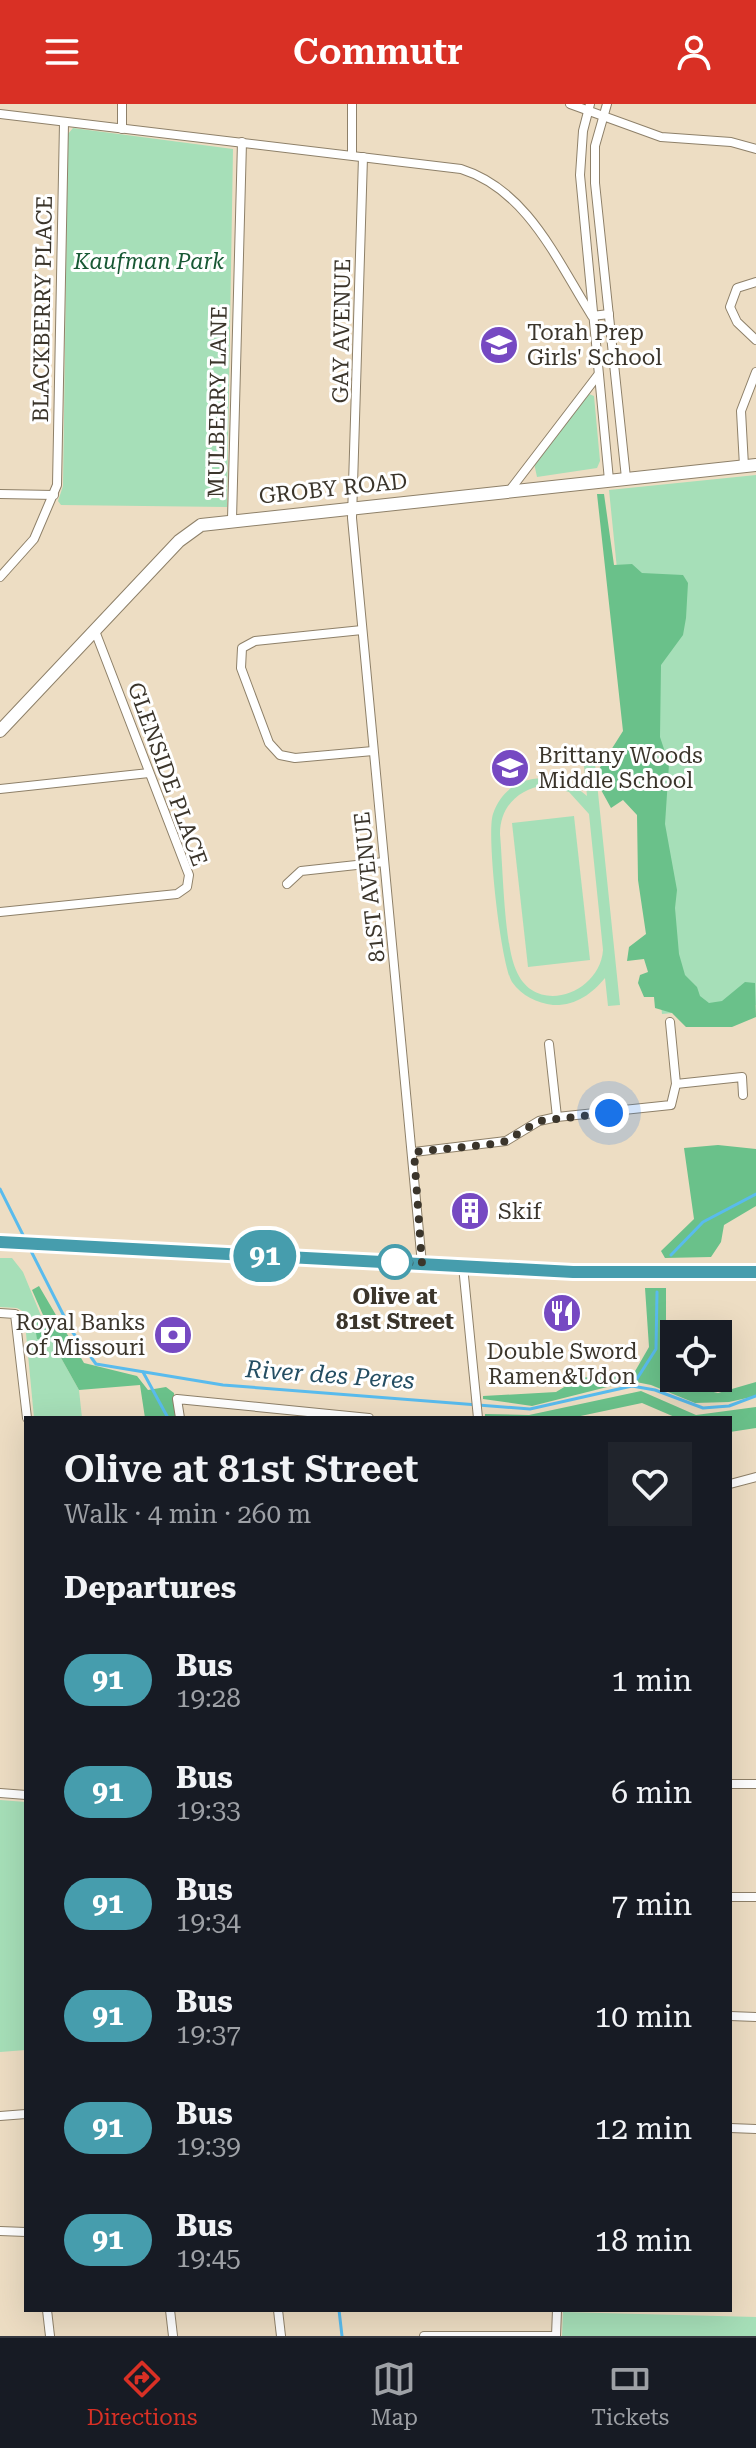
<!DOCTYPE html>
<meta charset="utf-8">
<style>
body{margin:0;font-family:"Roboto Serif",serif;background:#20242c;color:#f1f3f6;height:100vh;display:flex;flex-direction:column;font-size:30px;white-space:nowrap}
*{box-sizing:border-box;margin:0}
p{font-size:26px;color:#9ea1a6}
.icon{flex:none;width:44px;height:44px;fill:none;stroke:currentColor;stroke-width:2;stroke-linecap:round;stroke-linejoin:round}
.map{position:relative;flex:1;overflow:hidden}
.panel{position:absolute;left:24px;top:1312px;width:708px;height:896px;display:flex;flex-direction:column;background:#171b24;border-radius:0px;box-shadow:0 8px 32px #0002}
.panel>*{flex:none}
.badge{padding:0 16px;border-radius:26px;font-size:28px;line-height:52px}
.fabs{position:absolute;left:660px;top:1216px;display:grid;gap:16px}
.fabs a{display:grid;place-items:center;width:72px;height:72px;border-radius:0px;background:#171b24;box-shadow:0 8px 32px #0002;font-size:40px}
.you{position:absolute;width:40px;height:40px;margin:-20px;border:6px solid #fff;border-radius:50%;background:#1a73e8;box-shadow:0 0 0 12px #1a73e833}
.map>.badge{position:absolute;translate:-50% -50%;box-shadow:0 0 0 4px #fff}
h2{padding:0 40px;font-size:30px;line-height:72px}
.round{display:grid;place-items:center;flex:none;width:84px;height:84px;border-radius:0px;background:#20242c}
.overview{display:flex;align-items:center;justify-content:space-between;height:136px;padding:0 40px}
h1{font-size:38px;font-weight:600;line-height:60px}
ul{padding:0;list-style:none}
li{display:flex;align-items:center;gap:24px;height:112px;padding:0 40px}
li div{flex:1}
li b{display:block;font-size:30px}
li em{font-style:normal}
li .badge{min-width:88px;font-weight:700;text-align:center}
header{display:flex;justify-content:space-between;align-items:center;height:104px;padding:0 40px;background:#d93025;color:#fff;font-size:36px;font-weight:600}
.tabs{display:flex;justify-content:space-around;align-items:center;height:112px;border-top:2px solid #363941;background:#171b24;font-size:22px;color:#9ea1a6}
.tabs a{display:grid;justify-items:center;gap:4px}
.tabs .active{color:#d93025}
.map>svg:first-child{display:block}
.green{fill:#a6dfb8;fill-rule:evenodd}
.forest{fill:#6ac18a}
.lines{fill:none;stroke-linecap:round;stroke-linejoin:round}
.stream{stroke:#59bbed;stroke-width:3}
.street-casing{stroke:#8e8069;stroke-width:10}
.secondary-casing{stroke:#8e8069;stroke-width:14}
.primary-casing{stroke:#fff;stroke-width:14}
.street{stroke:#fff;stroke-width:8}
.secondary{stroke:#fff;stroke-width:12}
.primary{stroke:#dda694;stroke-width:12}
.line-casing{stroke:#fff;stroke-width:18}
.line{stroke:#469dad;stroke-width:12}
.walk{stroke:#3b352b;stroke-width:8;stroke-dasharray:0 14.4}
.stop-dot{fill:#fff;stroke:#469dad;stroke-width:4}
.labels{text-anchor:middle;stroke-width:6;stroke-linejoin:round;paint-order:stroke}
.park-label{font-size:22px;font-style:italic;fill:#185834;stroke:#fff}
.street-label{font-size:22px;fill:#3b352b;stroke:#fff}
.poi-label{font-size:22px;fill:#3b352b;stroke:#fff;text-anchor:start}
.stop-label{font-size:22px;font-weight:bold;fill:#3b352b;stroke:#fff}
.water-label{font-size:24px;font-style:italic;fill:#244e63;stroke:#fff}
</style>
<header><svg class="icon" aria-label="menu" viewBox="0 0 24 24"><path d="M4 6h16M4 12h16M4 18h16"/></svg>Commutr<svg class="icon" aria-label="person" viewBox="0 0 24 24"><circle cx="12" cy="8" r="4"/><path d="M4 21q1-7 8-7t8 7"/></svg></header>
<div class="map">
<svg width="756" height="2232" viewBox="0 0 756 2232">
<rect width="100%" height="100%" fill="#edddc3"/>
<!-- green -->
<g class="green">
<polygon points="73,24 233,45 227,403 61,401 58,397 63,382 68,30"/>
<polygon points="589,290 594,292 600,357 597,364 537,373 534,359"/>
<polygon points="756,371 756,901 662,910 609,386"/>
<path d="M594,650L620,901L608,902L605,874C592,890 575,902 553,901C537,899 522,892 512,878C501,861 486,729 493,710C508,666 558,666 587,692L583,651ZM545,681L569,688L589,710L603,846C600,890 535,913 516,866C504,839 503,763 500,730C500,702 519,685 545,681Z"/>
<polygon points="574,712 590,856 528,863 512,719"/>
<polygon points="0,1154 12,1154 23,1168 51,1236 79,1286 82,1314 34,1314 24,1208 17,1204 0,1203"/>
<polygon points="0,1696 26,1698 26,1946 0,1948"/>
<polygon points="563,2208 756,2213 756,2232 562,2232"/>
</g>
<!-- forest -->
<g class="forest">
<polygon points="597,390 604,390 614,461 632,460 642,469 683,471 688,479 686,514 683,531 661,561 660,633 669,660 665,720 677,786 675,804 679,850 685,871 697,883 700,892 709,899 722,897 745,878 755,879 756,913 732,923 686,923 672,909 655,904 654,893 644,893 638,879 640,871 648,868 644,855 627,857 629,843 646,830 638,776 637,711 623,696 611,704 600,684 599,665 623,627"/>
<polygon points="718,1041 756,1045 756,1102 724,1121 721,1138 711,1153 665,1154 661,1147 694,1115 684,1044"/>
<polygon points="39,1182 84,1259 137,1272 148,1286 166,1283 174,1289 175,1314 145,1314 140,1281 79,1286 51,1236 37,1235 34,1217 43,1211 32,1186"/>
<polygon points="645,1184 666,1184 666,1277 718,1289 756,1278 756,1292 729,1298 695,1299 651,1281 631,1277 532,1302 483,1295 483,1292 556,1288 579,1274 634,1269 649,1243"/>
<polygon points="641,1287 696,1311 756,1303 756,1324 730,1328 730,1314 677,1314 642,1299 571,1314 485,1314 485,1310 529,1311"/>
</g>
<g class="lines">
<!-- stream -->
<g class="stream">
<polyline points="0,1085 25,1135"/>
<polyline points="30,1145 71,1226 96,1260 223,1281 530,1305 632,1282 655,1286 703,1304 729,1302 756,1292"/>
<polyline points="671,1151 703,1118 756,1090"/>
<polyline points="143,1268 168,1314"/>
<polyline points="633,1281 656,1245 657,1188"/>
<polyline points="339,2206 342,2232"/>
</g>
<!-- street casing -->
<g class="street-casing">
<g id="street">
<polyline points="570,0 661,33 731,38 756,45"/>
<polyline points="590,0 583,27 580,71 609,376"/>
<polyline points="607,0 595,42 595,79 626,374"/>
<path d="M0,10L461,65C528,86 557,157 592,212L609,210"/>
<polyline points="122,25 122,0"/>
<polyline points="352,51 352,0"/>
<polyline points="363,53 352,414 422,1160"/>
<polyline points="756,178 737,184 730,203 737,218 756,236"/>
<polyline points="744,362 741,307 756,268"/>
<polyline points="510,386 598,271"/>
<polyline points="0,390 54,391"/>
<polyline points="232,415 242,38"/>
<polyline points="0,473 34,435 57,381 64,19"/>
<polyline points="362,526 255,537 242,544 241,564 269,639 280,651 295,654 373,647"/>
<polyline points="0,685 149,669"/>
<polyline points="287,780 301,767 384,758"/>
<polyline points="0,808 177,790 187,783 189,771 95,527"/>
<polyline points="549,940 557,1013"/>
<polyline points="676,980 742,973 743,991"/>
<polyline points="414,1048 506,1037 539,1017 557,1013 671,1001 676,980 670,918"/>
<polyline points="463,1162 478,1314"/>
<polyline points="0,1209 15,1210 27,1314"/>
<polyline points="180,1314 177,1295 369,1314"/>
<polyline points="730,1380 756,1373"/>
<polyline points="730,1680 756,1680"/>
<polyline points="0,1689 26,1691"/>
<polyline points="730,1793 756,1793"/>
<polyline points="730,1912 756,1913"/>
<polyline points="0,2012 26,2010"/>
<polyline points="730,2024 756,2025"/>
<polyline points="0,2127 26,2128"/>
<polyline points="47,2206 50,2232"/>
<polyline points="170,2206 173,2232"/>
<polyline points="278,2206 281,2232"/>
<polyline points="424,2232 556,2232"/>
<polyline points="556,2232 557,2206"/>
</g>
</g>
<!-- secondary casing -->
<g class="secondary-casing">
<polyline id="secondary" points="0,627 179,437 201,421 756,361"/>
</g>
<!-- primary casing -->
<g class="primary-casing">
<polyline id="primary" points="0,1138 573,1168 756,1168"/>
</g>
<!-- street -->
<use href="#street" class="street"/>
<!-- secondary -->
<use href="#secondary" class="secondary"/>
<!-- primary -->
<use href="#primary" class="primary"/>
</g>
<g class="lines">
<!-- line casing -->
<g class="line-casing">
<polyline id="line" points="0,1138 573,1168 756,1168"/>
</g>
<!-- line -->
<use href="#line" class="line"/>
<!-- walk -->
<polyline class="walk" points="395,1158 422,1160 414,1048 493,1040 506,1037 539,1017 609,1009"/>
</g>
<!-- icons -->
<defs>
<g id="school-disc" transform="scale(2)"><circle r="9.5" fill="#7649c2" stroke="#fff"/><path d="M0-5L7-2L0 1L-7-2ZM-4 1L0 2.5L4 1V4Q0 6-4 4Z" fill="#fff"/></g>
<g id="building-disc" transform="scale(2)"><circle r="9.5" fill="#7649c2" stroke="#fff"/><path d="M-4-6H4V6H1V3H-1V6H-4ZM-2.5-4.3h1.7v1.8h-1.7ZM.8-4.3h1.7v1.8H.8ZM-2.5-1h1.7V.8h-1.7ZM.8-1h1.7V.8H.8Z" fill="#fff"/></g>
<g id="restaurant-disc" transform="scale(2)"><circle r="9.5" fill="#7649c2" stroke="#fff"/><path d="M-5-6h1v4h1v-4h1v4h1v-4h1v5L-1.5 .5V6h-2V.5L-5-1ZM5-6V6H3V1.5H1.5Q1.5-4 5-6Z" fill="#fff"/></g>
<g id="bank-disc" transform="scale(2)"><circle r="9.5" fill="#7649c2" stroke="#fff"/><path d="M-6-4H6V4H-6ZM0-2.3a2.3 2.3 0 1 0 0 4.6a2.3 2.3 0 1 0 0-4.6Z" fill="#fff"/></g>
</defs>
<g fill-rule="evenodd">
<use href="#school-disc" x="499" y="241"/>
<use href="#school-disc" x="510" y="664"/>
<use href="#building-disc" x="470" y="1107"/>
<use href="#restaurant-disc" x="562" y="1209"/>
<use href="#bank-disc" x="173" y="1231"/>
</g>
<!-- markers -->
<circle class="stop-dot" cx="395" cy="1158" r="16"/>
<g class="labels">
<!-- park labels -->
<g class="park-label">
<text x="149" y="165">Kaufman Park</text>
</g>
<!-- street labels -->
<g class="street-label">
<text transform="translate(42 205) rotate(-89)" y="8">BLACKBERRY PLACE</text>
<text transform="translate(341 227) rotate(-89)" y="8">GAY AVENUE</text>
<text transform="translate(217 298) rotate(-89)" y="8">MULBERRY LANE</text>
<text transform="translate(333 384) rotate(-6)" y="8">GROBY ROAD</text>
<text transform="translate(168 670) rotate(70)" y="8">GLENSIDE PLACE</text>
<text transform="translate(369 783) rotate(-96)" y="8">81ST AVENUE</text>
</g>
<!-- poi labels -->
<g class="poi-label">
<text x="527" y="236">Torah Prep<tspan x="527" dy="25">Girls' School</tspan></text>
<text x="538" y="659">Brittany Woods<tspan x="538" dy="25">Middle School</tspan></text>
<text x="498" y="1115">Skif</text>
<text x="145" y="1226" text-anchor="end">Royal Banks<tspan x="145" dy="25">of Missouri</tspan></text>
<text x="562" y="1255" text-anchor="middle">Double Sword<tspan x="562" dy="25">Ramen&amp;Udon</tspan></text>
</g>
<!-- stop labels -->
<g class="stop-label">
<text x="395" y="1200">Olive at<tspan x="395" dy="25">81st Street</tspan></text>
</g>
<!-- water labels -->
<g class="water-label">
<text transform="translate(330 1271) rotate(4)" y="8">River des Peres</text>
</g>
</g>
</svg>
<div class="fabs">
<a><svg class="icon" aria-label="locate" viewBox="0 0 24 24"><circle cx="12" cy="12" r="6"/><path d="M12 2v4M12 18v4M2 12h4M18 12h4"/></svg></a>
</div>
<div class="you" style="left:609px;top:1009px"></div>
<b class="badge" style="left:265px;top:1152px;background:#469dad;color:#fff">91</b>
<section class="panel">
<div class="overview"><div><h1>Olive at 81st Street</h1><p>Walk · 4 min · 260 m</p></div><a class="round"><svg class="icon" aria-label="heart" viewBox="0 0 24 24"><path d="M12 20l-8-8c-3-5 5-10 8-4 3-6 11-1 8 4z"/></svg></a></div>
<h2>Departures</h2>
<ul>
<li><span class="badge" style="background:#469dad;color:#fff">91</span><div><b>Bus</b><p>19:28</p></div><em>1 min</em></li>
<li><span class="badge" style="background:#469dad;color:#fff">91</span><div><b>Bus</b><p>19:33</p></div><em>6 min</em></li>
<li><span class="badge" style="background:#469dad;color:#fff">91</span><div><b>Bus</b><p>19:34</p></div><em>7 min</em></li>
<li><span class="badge" style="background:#469dad;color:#fff">91</span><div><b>Bus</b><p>19:37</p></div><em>10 min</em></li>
<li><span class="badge" style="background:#469dad;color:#fff">91</span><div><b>Bus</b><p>19:39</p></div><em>12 min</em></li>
<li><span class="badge" style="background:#469dad;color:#fff">91</span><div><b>Bus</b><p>19:45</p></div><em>18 min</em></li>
</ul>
</section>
</div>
<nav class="tabs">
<a class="active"><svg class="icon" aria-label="directions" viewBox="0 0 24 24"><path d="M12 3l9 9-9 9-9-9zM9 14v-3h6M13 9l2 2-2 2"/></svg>Directions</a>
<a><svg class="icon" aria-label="map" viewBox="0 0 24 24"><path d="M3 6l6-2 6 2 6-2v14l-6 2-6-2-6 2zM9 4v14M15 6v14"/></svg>Map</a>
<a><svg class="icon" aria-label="tickets" viewBox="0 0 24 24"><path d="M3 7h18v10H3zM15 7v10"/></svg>Tickets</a>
</nav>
